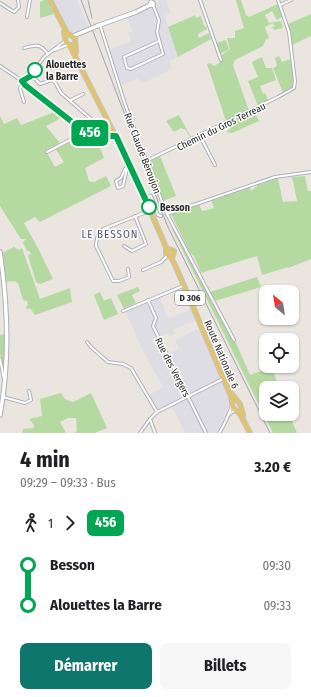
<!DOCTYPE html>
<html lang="fr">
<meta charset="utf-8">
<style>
body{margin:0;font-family:"Fira Sans Condensed",sans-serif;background:#f6f6f6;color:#202124;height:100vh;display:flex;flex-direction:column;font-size:15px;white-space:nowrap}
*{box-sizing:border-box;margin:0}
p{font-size:13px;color:#757577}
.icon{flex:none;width:22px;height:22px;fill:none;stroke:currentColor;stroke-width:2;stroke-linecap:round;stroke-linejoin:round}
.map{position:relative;height:433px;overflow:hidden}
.drawer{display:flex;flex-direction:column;background:#fff;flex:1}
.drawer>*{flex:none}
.badge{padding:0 8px;border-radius:6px;font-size:14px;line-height:26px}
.needle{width:26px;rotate:330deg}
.buttons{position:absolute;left:259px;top:285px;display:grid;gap:8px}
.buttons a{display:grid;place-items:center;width:40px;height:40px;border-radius:8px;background:#fff;box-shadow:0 1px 3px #0004;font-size:20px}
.map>.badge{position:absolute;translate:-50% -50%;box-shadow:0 0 0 2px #fff}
.legs{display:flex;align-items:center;gap:6px;height:44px;padding:0 20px;font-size:13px}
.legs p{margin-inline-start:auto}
.head{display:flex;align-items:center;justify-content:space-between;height:68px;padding:0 20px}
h1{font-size:22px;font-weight:700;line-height:30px}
.cta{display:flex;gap:8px;margin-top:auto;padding:8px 20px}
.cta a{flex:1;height:46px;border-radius:8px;background:#0f766e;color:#fff;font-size:16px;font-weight:700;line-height:46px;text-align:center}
.cta a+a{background:#f6f6f6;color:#202124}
ul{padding:0 20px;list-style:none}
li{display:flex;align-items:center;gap:14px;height:40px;font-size:15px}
li i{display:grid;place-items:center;width:6px;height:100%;margin:0 5px;background:currentColor}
li i::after{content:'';width:10px;height:10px;margin:-5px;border:3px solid;border-radius:50%;background:#fff}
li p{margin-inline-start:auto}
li:first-child i{background:linear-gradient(#0000 50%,currentColor 0)}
li:last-child i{background:linear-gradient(currentColor 50%,#0000 0)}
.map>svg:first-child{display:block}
.industrial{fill:#dfdde4}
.green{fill:#b5daa1}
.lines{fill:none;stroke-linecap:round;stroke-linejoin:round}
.minor-casing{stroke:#aeb0b9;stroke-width:4}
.secondary-casing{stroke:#aeb0b9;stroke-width:5.5}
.primary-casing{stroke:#c3c3c3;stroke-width:6}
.minor{stroke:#fff;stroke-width:2}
.secondary{stroke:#fff;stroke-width:3.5}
.primary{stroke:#e0c36d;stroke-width:4}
.rail{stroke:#a1a4b2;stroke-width:1}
.secondary-bridge-casing{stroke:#aeb0b9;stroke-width:5.5;stroke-linecap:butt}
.secondary-bridge{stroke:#fff;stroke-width:3.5}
.line-1-casing{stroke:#fff;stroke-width:9}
.line-1{stroke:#00a651;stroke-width:6}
.stop-1-dot{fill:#fff;stroke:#00a651;stroke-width:2}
.labels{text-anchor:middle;stroke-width:3;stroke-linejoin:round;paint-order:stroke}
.shield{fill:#fff;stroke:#6a6a6a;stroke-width:1}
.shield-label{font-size:9px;font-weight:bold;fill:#2a2a2a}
.stop-label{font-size:10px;font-weight:bold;fill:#2a2a2a;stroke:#fff;text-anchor:start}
.street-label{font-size:10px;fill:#2a2a2a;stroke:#fff}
.neighbourhood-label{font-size:11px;letter-spacing:1px;fill:#505775;stroke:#fff}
</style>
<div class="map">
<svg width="311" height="433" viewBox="0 0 311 433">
<rect width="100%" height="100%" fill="#eae5de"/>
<!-- industrial -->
<g class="industrial">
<polygon points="50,0 77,0 89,29 70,35"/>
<polygon points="160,0 166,0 171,13 165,16 178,57 169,61 172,69 141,84 138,78 120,86 109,50 131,41 128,33 132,31 128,17 144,11"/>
<polygon points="159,296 168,319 191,309 196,320 173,330 175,334 170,336 168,333 160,337 167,354 179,349 175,340 200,328 218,368 231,402 230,407 225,412 223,424 216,433 185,433 172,406 159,412 149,395 163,387 145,355 125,311"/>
</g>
<!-- green -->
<g class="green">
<polygon points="44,0 47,0 54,14 40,18 40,2"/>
<polygon points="236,0 241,0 246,15 249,17 278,4 283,16 277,20 272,11 265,15 269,23 281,21 283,28 274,30 272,27 275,26 273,23 265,27 269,38 266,39 263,46 235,60 233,65 249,111 226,121 207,64 210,63 214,66 222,61 221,55 230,50 227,38 235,38 235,31 244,28"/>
<polygon points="311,14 311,36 292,45 288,24"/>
<polygon points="195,15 196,18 201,16 204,26 206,26 207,29 198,34 199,38 209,33 211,39 178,57 168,27"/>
<polygon points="226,40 229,50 219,54 216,43"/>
<polygon points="279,56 282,62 291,59 294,81 293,87 283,93 273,68 277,66 275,58"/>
<polygon points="262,57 266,68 272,68 276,80 260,86 263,94 265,93 269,101 258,106 248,81 258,77 252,62"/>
<polygon points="254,110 259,121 232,133 226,132 230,129 228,123"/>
<polygon points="57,111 65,116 46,126 60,143 46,151 55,167 64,162 55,148 84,132 97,136 96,138 104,158 85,168 89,181 94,182 106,176 111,186 40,222 35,217 24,223 39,250 53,279 40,284 36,282 28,255 31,254 29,251 27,251 23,243 26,239 21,239 0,206 0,116 4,124 17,118 21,125"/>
<polygon points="179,115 192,139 191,139 186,130 181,128 174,132 166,121"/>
<polygon points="160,156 176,196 163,201 148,161"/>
<polygon points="305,176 308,191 311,191 311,259 288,268 288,267 262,275 257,256 201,273 194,256 190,253 171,214 199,204 202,211 214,208 211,200 250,187 251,191 258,185 278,178 283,202 297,201 292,177"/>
<polygon points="174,227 236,343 250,375 272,367 279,388 266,388 266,414 289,414 297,433 273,433 172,229"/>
<polygon points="14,247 19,250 22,248 40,299 70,288 72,302 35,315 30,308 27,309 26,307 28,305 27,301 23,300 18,283 14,281 5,282 2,253"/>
<polygon points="257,277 261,287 215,301 210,292"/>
<polygon points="138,287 140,291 132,295 136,303 124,309 117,295"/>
<polygon points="100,292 104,301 111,298 118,314 104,320 94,295"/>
<polygon points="6,334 4,375 0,354 0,335"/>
<polygon points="61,393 65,399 73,402 91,393 107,428 95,433 74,433 77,431 76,418 68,418 60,422 66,433 22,433 23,429 34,428 34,425 29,419 42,416 40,399"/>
</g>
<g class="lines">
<!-- minor casing -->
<g class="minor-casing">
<g id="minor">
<polyline points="200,0 221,60"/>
<polyline points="0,3 14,12 19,7 18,0"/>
<polyline points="153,5 159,20 157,32 163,54 131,69 127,68 124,57 159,41"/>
<polyline points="280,5 291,0"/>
<polyline points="27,17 30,0"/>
<polyline points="100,25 125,104 166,212 234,340"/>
<path d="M24,48C35,45 40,43 48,54"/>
<polyline points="55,50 67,45"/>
<polyline points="0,66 22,81 85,132 115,136"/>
<polyline points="31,75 40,84 51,80 55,82 61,93 91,119 99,135"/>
<polyline points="22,81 31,75 44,57 65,41"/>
<polyline points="22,81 20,89 24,102"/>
<polyline points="71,100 83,94"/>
<polyline points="200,136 215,165"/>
<polyline points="47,152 85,132"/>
<polyline points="146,161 278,97 294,88 295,81 289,32 278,0"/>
<polyline points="129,164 125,169 121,178 116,181 118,188 123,186 127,168 130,168"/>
<polyline points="146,197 151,196 158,215 161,216"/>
<polyline points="167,214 275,177 311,172"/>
<polyline points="124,246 132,251 146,244 135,216"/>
<path d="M128,269L129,277L119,281H113L96,246C96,241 98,232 103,229L149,211"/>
<polyline points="143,270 161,262 167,256"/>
<polyline points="148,300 156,318 153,326 206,433"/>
<polyline points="123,311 183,286"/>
<polyline points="87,342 91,347 108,362 123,364 131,368 157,412"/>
<polyline points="0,359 4,379"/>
<polyline points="3,397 25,403 31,400 29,391"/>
<polyline points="228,415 235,410"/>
<polyline points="150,419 155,433"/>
<polyline points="140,433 150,419 157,412 223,379"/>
<path d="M219,433C225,425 228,415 232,406"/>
</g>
</g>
<!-- secondary casing -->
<g class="secondary-casing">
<g id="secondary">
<polyline points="97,26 136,12 150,5 151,2 153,3 153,5 150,5"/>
<polyline points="73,36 90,29"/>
<path d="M0,252C8,306 10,361 0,415"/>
</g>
</g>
<!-- primary casing -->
<g class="primary-casing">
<g id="primary">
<polyline points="50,0 67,33 75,38 76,52"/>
<polyline points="64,32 66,43 71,45"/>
<polyline points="70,46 132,169 166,247 166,254 171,257 176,267 231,396 233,408 240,414 250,433"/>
<polyline points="169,249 174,251 173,256"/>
<polyline points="232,394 240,404 243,415"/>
</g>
</g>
<!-- minor -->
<use href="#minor" class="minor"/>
<!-- secondary -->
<use href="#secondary" class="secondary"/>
<!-- primary -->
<use href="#primary" class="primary"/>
<!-- rail -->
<g class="rail">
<polyline points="81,0 167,225 270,433"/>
<polyline points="88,0 92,18"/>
</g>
<!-- secondary-bridge casing -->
<g class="secondary-bridge-casing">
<polyline id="secondary-bridge" points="90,29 97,26"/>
</g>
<!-- secondary-bridge -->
<use href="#secondary-bridge" class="secondary-bridge"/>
</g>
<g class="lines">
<!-- line-1 casing -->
<g class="line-1-casing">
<polyline id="line-1" points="35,70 31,76 22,81 25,85 85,132 107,136 116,136 149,207"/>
</g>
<!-- line-1 -->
<use href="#line-1" class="line-1"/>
</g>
<!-- markers -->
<g class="stop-1-dot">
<circle cx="35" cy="70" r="7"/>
<circle cx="149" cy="207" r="7"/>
</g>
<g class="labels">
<!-- shield labels -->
<rect class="shield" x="175" y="291" width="30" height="14" rx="3"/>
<g class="shield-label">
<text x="190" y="301">D 306</text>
</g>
<!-- stop labels -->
<g class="stop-label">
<text x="46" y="68">Alouettes<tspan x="46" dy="12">la Barre</tspan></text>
<text x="160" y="211">Besson</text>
</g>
<!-- street labels -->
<g class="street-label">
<text transform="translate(221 126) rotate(-26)" y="4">Chemin du Gros Terreau</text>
<text transform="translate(143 153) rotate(69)" y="4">Rue Claude Béroujon</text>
<text transform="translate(222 354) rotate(67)" y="4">Route Nationale 6</text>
<text transform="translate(173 367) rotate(63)" y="4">Rue des Vergers</text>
</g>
<!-- neighbourhood labels -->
<g class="neighbourhood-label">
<text x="110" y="238">LE BESSON</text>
</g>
</g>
</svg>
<div class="buttons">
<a><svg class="needle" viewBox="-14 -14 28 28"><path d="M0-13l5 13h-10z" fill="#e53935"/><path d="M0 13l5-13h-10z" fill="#757577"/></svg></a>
<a><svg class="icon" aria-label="locate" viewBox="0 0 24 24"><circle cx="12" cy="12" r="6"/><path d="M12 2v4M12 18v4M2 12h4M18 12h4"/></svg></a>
<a><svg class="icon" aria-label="layers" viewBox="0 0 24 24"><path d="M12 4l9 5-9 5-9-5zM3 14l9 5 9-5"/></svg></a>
</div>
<b class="badge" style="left:90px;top:133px;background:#00a651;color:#fff">456</b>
</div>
<section class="drawer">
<div class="head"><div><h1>4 min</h1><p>09:29 – 09:33 · Bus</p></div><b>3.20 €</b></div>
<div class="legs"><svg class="icon" aria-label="walk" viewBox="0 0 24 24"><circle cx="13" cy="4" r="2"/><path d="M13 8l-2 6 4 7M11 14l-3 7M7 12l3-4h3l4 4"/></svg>1<svg class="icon" aria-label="forward" viewBox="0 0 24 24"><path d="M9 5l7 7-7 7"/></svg><b class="badge" style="background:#00a651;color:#fff">456</b></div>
<ul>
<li><i style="color:#00a651"></i><b>Besson</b><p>09:30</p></li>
<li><i style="color:#00a651"></i><b>Alouettes la Barre</b><p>09:33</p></li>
</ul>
<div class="cta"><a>Démarrer</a><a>Billets</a></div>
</section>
